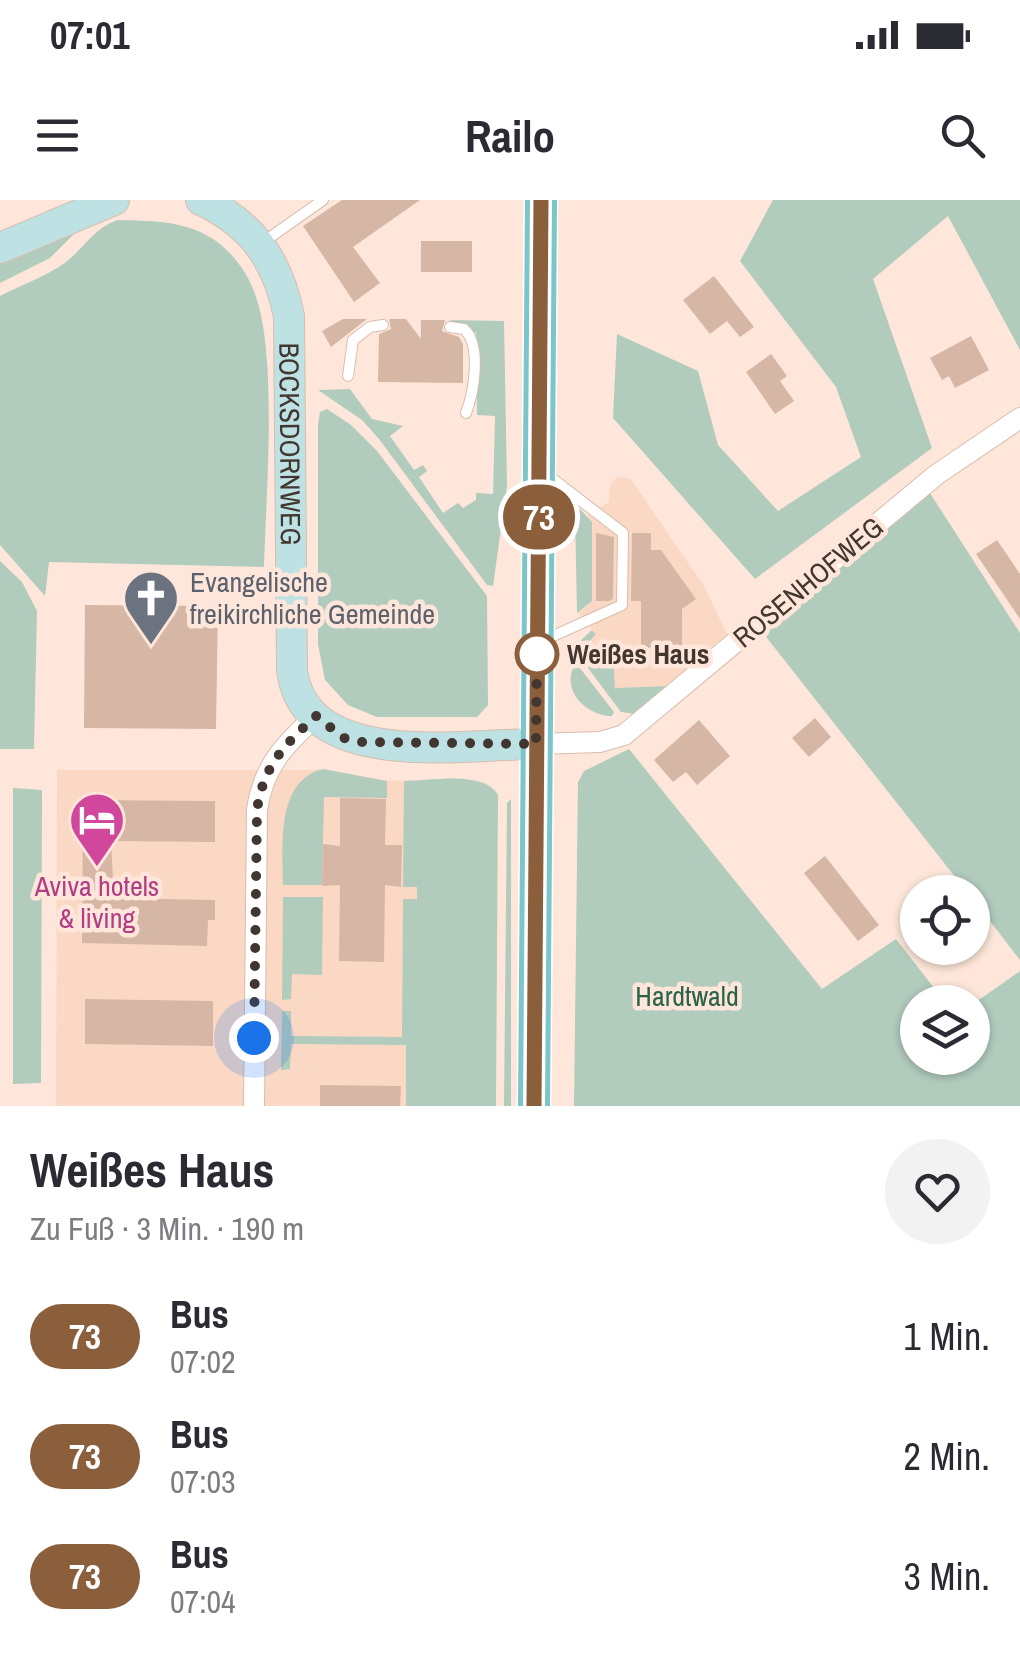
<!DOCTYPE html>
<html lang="de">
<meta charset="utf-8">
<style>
body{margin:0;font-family:"Archivo Narrow",sans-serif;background:#f2f2f3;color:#2b2b33;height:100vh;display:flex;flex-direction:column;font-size:38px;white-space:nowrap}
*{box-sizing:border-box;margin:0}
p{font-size:32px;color:#7c7c81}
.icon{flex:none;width:55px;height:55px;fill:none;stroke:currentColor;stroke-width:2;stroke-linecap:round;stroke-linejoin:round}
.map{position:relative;height:906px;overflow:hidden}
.details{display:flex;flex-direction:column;background:#fff;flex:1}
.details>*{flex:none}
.badge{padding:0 20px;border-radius:32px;font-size:35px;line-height:65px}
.controls{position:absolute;left:900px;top:675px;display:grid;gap:20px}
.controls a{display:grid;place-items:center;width:90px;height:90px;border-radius:50%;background:#fff;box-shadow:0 2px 8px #0004;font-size:50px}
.you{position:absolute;width:50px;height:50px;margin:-25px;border:8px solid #fff;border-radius:50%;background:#1a73e8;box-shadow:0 0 0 15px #1a73e833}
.map>.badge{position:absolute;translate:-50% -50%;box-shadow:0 0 0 5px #fff}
.round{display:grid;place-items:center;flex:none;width:105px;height:105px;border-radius:52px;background:#f2f2f3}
.head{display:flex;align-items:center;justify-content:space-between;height:170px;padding:0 30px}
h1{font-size:48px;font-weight:700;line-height:75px}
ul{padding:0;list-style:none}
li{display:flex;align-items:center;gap:30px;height:120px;padding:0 30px}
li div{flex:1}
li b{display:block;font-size:38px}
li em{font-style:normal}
li .badge{min-width:110px;font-weight:700;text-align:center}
.status{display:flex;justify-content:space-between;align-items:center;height:70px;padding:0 50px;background:#fff;direction:ltr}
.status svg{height:28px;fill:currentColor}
header{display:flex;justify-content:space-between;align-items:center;height:130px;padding:0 30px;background:#fff;font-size:45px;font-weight:700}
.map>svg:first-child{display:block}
.built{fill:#fbd8c4}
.green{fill:#b1cbbd}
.building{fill:#d6b7a5}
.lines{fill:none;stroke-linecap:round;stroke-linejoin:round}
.service-casing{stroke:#d8bdad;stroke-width:12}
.minor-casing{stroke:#d8bdad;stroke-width:22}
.secondary-casing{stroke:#d8bdad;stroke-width:32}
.primary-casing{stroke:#fff;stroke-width:35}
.service{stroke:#fff;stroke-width:10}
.minor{stroke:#fff;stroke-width:20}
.secondary{stroke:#bee2e3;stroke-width:30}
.primary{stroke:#7cc5c8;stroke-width:32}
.line-casing{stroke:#fff;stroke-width:22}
.line{stroke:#8b5e3c;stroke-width:15}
.walk{stroke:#423630;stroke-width:10;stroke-dasharray:0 18}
.stop-dot{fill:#fff;stroke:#8b5e3c;stroke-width:5}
.labels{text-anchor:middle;stroke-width:9;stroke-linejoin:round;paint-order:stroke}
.street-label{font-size:28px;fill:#423630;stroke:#fee7da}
.worship-label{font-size:28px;fill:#5b616d;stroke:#fee7da;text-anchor:start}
.stop-label{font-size:28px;font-weight:bold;fill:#423630;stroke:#fee7da;text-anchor:start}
.hotel-label{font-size:28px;fill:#b23c85;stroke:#fee7da}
.park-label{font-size:28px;fill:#2a6349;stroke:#fee7da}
</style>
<div class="status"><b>07:01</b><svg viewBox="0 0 49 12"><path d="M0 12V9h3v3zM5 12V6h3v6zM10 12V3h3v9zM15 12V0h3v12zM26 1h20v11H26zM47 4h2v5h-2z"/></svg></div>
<header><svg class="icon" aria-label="menu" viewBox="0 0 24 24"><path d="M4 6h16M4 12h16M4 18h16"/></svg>Railo<svg class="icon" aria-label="search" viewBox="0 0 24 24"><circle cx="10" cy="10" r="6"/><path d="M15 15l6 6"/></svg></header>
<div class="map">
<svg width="1020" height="906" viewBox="0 0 1020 906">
<rect width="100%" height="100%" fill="#fee7da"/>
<!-- built -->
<g class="built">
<polygon points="617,277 630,278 704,386 727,434 668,486 614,488 612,455 600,464 584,446 596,434 578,413 592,401 592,322 587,316 609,302 610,284"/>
<polygon points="57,570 328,570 365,580 418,581 415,906 56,906"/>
</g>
<!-- green -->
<g class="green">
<polygon points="773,0 1020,0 1020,150 948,16 873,79 932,248 755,379 613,218 617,134 698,171 718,245 778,311 861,257 836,187 740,61"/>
<path d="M117,20C151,21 184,20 213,39C234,53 250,76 257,100C277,163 266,297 264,367L49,362L45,396L0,345V96C23,84 54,74 73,56C89,41 95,29 117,20Z"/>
<polygon points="83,25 50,58 0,83 0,60"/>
<polygon points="449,120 504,121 507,285 493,386 487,385 379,239 362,220 318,190 350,189 372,219 403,226 390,236 414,270 423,265 427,271 419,277 443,313 458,303 463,308 476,300 476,293 493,294 495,216 477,215 476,133"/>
<polygon points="327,209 351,225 377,251 487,396 488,505 477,517 377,517 348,505 325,480 318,444 318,225 320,212"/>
<polygon points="928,290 1020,433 1020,760 973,699 972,692 967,692 763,433"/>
<polygon points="579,308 592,322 592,401 577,413 575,311"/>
<polygon points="0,361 22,382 37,411 34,549 0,549"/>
<polygon points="592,430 596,434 585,446 600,464 613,454 615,488 668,486 635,514 621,512 573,448"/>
<path d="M576,463L614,512L612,516C585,516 559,488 576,463Z"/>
<polygon points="629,549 822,789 896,739 945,802 918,802 918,858 972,858 973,804 1020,771 1020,906 574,906 578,582 584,571"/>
<path d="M323,569L387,581V598L324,597L322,685H283C283,647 275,581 323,569Z"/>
<path d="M404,581C429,581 484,570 498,595L496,906H406V845L291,844L290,869L281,870L282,811H291V836L402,837L403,699H417V687H403Z"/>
<polygon points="13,588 42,590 41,883 13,884"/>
<polygon points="511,599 511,906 504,906 507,603"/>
<polygon points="283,697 323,697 322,775 292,774 291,799 282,800"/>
</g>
<!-- building -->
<g class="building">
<polygon points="342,0 420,0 353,47 380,83 354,102 303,26"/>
<rect x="421" y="41" width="51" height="31"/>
<polygon points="714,76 754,127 740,137 727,121 710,134 683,100"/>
<polygon points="343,119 367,119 331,147 322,131"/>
<polygon points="389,119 406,119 421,139 421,120 445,120 442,131 459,137 463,144 463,183 378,182 379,134 391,129"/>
<polygon points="971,136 989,170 955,188 949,176 942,180 930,158"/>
<polygon points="771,154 787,176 780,181 794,201 775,214 746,172"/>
<polygon points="596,333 614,337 613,399 609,401 596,401"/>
<polygon points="632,333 651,333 651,350 661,350 696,399 682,409 682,447 641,448 641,401 631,401"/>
<polygon points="997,340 1020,374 1020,419 976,354"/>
<polygon points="85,405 218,406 216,529 84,528"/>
<polygon points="815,518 831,537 809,557 792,538"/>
<polygon points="699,520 730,556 697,585 686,572 673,582 654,560"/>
<polygon points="340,598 386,599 385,645 402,645 401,687 385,685 384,762 339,761 340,685 322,686 323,644 340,646"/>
<polygon points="83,600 215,601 215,642 111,641 114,698 215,700 215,720 208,720 207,746 82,743"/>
<polygon points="825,656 879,725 858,741 804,673"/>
<polygon points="85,799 213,801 213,846 85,844"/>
<polygon points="320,885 401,886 400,906 320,906"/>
</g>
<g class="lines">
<!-- service casing -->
<g class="service-casing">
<g id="service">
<polyline points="262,43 323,0"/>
<path d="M450,127L464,129C482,145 474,192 466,213"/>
<polyline points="348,176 353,140 370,127 383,125"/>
<polyline points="542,441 622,405 623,333 545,273"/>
</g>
</g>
<!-- minor casing -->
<g class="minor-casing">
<g id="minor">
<polyline points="536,544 600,542 624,535 936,275 1020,218"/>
<path d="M254,906L257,610C263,567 284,545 316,516"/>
</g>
</g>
<!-- secondary casing -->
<g class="secondary-casing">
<g id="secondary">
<path id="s1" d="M201,0C253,24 278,61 289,116L292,470C305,572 463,544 536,544"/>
<polyline points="0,48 114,0"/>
</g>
</g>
<!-- primary casing -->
<g class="primary-casing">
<polyline id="primary" points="534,906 541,0"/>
</g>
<!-- service -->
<use href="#service" class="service"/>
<!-- minor -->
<use href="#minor" class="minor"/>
<!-- secondary -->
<use href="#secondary" class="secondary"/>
<!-- primary -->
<use href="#primary" class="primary"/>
</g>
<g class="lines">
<!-- line casing -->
<g class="line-casing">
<polyline id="line" points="534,906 541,0"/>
</g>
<!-- line -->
<use href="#line" class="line"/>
<!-- walk -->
<path class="walk" d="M254,838L257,610C263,567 284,545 316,516L344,538L359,542L536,544L537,443V454"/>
</g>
<!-- icons -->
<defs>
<g id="church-pin" transform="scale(2.875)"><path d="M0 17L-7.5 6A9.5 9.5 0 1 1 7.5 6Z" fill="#6b7280" stroke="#fee7da"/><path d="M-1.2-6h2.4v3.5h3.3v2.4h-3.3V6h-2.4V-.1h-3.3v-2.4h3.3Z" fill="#fff"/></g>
<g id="hotel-pin" transform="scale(2.875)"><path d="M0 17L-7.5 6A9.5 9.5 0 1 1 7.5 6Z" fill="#d1479c" stroke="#fee7da"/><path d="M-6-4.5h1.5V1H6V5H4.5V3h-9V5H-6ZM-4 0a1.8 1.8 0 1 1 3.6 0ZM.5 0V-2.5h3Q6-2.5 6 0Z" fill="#fff"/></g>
</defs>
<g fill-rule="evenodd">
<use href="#church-pin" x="151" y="398"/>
<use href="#hotel-pin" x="97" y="620"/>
</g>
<!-- markers -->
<circle class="stop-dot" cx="537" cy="454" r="20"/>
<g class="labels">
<!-- street labels -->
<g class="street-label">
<text dy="10" stroke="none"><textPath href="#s1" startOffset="280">BOCKSDORNWEG</textPath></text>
<text transform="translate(808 382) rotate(-40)" y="10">ROSENHOFWEG</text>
</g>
<!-- worship labels -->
<g class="worship-label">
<text x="190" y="392">Evangelische<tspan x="190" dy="32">freikirchliche Gemeinde</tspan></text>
</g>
<!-- stop labels -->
<g class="stop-label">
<text x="567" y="464">Weißes Haus</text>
</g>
<!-- hotel labels -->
<g class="hotel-label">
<text x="97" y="696">Aviva hotels<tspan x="97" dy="32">&amp; living</tspan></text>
</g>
<!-- park labels -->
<g class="park-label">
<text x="687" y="806">Hardtwald</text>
</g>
</g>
</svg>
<div class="controls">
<a><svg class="icon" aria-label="locate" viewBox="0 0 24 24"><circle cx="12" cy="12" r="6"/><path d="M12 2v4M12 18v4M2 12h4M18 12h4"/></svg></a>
<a><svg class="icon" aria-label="layers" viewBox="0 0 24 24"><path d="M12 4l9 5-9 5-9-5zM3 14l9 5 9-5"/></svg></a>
</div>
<div class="you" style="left:254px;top:838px"></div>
<b class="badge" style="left:539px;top:317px;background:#8b5e3c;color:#fff">73</b>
</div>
<section class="details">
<div class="head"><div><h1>Weißes Haus</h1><p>Zu Fuß · 3 Min. · 190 m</p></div><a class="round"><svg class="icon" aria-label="heart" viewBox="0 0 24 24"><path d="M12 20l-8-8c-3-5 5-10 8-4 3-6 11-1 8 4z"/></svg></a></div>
<ul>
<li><span class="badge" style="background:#8b5e3c;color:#fff">73</span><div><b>Bus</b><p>07:02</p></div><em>1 Min.</em></li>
<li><span class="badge" style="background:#8b5e3c;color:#fff">73</span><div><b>Bus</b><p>07:03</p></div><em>2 Min.</em></li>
<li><span class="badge" style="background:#8b5e3c;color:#fff">73</span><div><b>Bus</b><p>07:04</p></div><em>3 Min.</em></li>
</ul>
</section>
